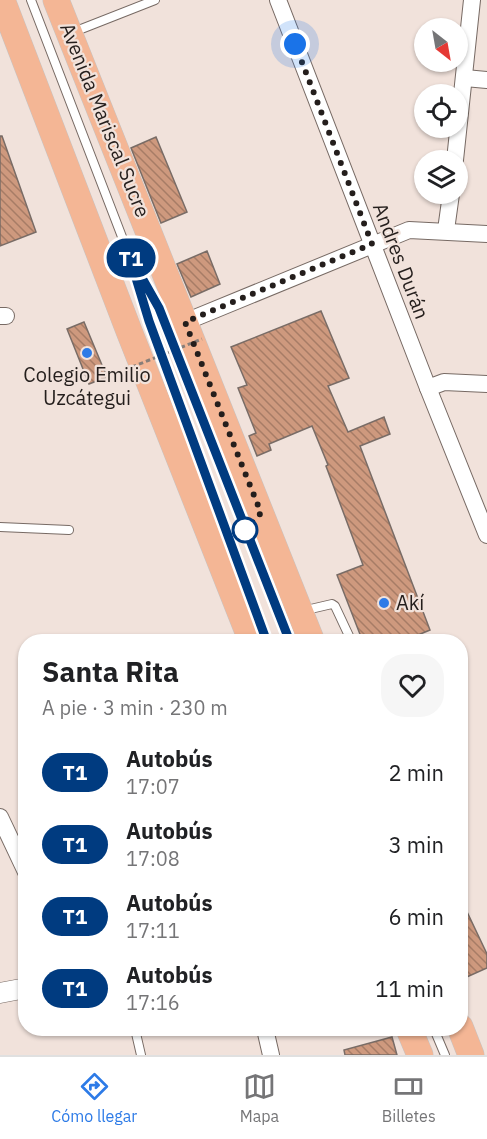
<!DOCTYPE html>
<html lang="es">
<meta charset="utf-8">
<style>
body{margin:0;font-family:"IBM Plex Sans",sans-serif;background:#f6f6f6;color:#202124;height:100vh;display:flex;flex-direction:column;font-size:22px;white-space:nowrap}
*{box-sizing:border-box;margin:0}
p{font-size:20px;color:#757577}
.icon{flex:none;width:33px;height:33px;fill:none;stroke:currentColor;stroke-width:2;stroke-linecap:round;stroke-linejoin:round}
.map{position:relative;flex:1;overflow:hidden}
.sheet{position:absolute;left:18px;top:634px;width:450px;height:402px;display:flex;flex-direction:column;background:#fff;border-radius:24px;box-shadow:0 2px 4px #0004}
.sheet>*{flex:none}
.badge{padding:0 12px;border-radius:20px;font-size:21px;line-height:39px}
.needle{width:39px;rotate:149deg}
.tools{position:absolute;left:414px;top:18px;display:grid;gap:12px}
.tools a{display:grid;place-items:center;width:54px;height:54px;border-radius:50%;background:#fff;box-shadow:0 2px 4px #0004;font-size:30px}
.you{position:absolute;width:30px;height:30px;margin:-15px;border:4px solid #fff;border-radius:50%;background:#1a73e8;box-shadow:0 0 0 9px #1a73e833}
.map>.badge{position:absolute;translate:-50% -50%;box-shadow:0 0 0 3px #fff}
.round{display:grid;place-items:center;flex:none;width:63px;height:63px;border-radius:24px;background:#f6f6f6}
.summary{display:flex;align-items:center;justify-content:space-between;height:102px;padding:0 24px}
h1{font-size:28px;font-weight:800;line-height:45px}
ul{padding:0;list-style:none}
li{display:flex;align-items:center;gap:18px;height:72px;padding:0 24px}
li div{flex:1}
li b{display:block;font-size:22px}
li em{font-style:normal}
li .badge{min-width:66px;font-weight:700;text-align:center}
.dock{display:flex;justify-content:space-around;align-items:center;height:84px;border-top:2px solid #e0e0e0;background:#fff;font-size:16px;color:#757577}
.dock a{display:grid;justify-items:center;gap:3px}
.dock .selected{color:#2d7be7}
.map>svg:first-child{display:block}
.building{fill:url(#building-back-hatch);stroke:#796c66;stroke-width:1.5}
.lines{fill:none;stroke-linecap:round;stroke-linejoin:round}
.service-casing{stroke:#776a64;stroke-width:10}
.minor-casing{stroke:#776a64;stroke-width:18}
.tertiary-casing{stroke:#776a64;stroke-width:21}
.primary-casing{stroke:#c6c4c4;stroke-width:27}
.service{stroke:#fff;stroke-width:8}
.minor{stroke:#fff;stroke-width:16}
.tertiary{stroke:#fff;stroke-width:20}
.primary{stroke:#f4b695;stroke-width:26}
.path-bridge{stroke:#887e79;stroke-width:3;stroke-dasharray:4.5 3;stroke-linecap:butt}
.line-casing{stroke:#fff;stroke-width:14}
.line{stroke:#003b80;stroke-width:9}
.walk{stroke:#241e1c;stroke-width:6;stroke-dasharray:0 10.8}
.poi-dot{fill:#2d7be7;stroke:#f1e2db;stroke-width:2}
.stop-dot{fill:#fff;stroke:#003b80;stroke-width:3}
.labels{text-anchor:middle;stroke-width:4.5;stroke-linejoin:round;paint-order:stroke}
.street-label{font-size:20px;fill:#241e1c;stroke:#f1e2db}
.poi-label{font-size:20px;fill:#241e1c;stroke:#f1e2db}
</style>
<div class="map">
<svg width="487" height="1055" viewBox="0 0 487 1055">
<defs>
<pattern id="building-back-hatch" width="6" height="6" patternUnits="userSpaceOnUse" patternTransform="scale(1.5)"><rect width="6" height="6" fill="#ce997e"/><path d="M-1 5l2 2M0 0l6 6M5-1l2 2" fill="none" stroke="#a77c66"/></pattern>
</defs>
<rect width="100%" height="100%" fill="#f1e2db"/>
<!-- building -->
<g class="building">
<polygon points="0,136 2,136 36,232 0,246"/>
<polygon points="156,137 187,212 161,223 131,148"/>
<polygon points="207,251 220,284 191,297 177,264"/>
<polygon points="321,311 349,378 328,386 348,432 384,417 390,434 360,446 430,630 401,642 363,642 337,575 363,565 326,466 328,465 312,426 269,444 271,450 257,456 249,436 256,433 238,388 247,385 231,347"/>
<polygon points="84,322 107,377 89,384 67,329"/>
<polygon points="460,897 487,954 487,968 460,980"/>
<polygon points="392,1037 397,1055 345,1055 344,1050"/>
</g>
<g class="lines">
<!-- service casing -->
<g class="service-casing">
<g id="service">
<polyline points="31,0 129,255 149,321 267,642"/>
<polyline points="71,33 155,0"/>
<polyline points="136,268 159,308 290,642"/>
<polyline points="0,527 69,530"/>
<polyline points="302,611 332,604 335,606 350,638 349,642"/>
<polyline points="135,1029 141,1055"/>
<polyline points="434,1029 445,1055"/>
</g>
</g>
<!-- minor casing -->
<g class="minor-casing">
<g id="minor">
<polyline points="278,0 428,388 487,535"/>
<polyline points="465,78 487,80"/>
<polyline points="455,160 472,0"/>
<polyline points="446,230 451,194"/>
<polyline points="0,316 6,316"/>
<polyline points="185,322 409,230 487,234"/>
<polyline points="428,388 444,382 487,384"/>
<polyline points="0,817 26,872"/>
<polyline points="265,1029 271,1055"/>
</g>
</g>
<!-- tertiary casing -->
<g class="tertiary-casing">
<polyline id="tertiary" points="0,993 26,988"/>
</g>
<!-- primary casing -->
<g class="primary-casing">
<g id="primary">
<polyline points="2,0 129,331 252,642"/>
<polyline points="56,0 312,642"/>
<polyline points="460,1027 471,1055"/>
<polyline points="409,1029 420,1055"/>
</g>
</g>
<!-- service -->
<use href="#service" class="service"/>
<!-- minor -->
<use href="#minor" class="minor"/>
<!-- tertiary -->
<use href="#tertiary" class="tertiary"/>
<!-- primary -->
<use href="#primary" class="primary"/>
<!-- path-bridge -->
<polyline class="path-bridge" points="132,367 202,339"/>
</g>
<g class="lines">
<!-- line casing -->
<g class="line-casing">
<polyline id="line" points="267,642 149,321 129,255 159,308 290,642"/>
</g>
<!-- line -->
<use href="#line" class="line"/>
<!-- walk -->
<polyline class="walk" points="245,530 261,513 185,322 372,244 295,44"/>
</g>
<!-- markers -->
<g class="poi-dot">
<circle cx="87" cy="353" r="6"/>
<circle cx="384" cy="603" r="6"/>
</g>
<circle class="stop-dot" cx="245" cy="530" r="12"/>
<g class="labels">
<!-- street labels -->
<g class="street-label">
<text transform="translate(105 120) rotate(68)" y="7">Avenida Mariscal Sucre</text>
<text transform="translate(401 261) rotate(69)" y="7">Andres Durán</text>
</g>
<!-- poi labels -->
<g class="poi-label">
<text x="87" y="382">Colegio Emilio<tspan x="87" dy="23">Uzcátegui</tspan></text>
<text x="396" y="610" text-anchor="start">Akí</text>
</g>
</g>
</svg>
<div class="tools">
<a><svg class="needle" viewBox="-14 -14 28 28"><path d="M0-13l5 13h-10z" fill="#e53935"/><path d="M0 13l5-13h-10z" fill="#757577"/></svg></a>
<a><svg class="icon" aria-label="locate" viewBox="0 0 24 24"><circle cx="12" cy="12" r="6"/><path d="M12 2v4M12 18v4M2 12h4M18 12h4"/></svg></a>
<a><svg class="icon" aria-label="layers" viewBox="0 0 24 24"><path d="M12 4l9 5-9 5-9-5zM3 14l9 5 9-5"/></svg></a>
</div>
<div class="you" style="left:295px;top:44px"></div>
<b class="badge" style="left:131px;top:258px;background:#003b80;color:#fff">T1</b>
<section class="sheet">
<div class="summary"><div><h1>Santa Rita</h1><p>A pie · 3 min · 230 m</p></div><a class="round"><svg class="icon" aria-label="heart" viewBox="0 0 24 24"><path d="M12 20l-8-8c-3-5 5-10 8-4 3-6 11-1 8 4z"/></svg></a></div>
<ul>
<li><span class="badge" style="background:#003b80;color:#fff">T1</span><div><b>Autobús</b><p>17:07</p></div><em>2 min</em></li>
<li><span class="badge" style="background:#003b80;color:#fff">T1</span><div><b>Autobús</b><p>17:08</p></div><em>3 min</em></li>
<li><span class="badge" style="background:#003b80;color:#fff">T1</span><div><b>Autobús</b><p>17:11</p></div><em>6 min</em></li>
<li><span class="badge" style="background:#003b80;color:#fff">T1</span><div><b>Autobús</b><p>17:16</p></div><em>11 min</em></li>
</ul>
</section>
</div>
<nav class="dock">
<a class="selected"><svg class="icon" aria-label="directions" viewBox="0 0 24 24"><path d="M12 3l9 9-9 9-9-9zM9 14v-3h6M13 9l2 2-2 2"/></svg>Cómo llegar</a>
<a><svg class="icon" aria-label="map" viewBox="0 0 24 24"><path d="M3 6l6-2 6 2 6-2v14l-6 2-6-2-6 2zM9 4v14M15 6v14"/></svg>Mapa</a>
<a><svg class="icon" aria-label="tickets" viewBox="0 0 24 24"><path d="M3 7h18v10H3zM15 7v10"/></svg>Billetes</a>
</nav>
